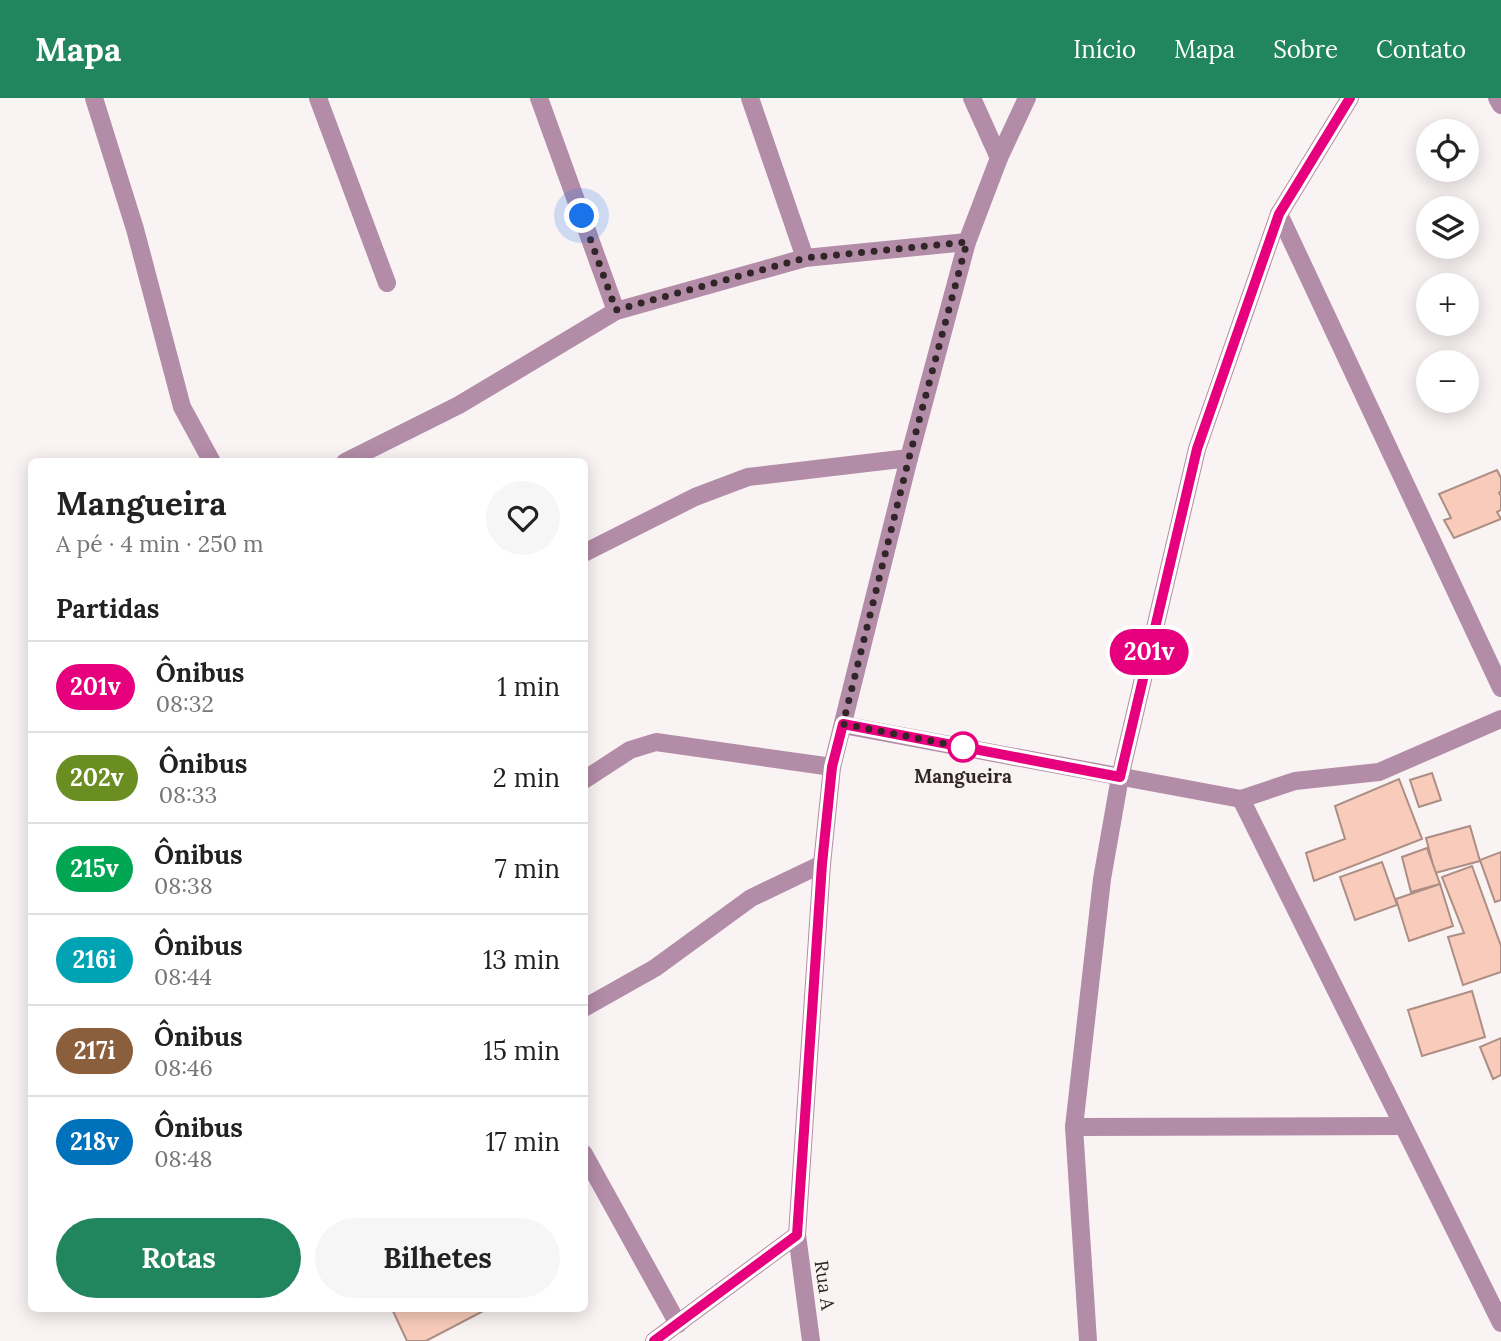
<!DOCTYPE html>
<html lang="pt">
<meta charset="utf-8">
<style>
body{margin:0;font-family:Lora,serif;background:#f6f6f6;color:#222;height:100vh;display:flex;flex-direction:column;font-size:26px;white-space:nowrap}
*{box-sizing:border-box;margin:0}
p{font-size:23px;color:#767676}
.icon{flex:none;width:38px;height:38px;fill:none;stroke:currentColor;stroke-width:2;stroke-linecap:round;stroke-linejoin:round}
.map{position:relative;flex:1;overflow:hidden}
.sheet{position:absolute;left:28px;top:360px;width:560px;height:854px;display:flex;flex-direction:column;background:#fff;border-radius:10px;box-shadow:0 4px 18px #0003}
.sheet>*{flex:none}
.badge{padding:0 14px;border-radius:23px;font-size:24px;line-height:46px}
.controls{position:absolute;left:1416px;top:21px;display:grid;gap:14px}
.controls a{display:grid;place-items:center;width:63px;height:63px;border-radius:50%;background:#fff;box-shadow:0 4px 18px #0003;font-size:35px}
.you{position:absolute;width:35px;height:35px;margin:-18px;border:5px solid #fff;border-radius:50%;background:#1a73e8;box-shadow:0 0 0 10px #1a73e833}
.map>.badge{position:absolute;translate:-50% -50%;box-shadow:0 0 0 4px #fff}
h2{padding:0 28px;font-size:26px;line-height:63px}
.round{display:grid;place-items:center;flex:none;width:74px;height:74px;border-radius:37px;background:#f6f6f6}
.headline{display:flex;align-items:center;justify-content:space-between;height:119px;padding:0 28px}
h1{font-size:33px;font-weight:700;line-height:52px}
.primary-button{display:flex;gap:14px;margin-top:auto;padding:14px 28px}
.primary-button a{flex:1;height:80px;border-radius:42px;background:#21855e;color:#fff;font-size:28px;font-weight:700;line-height:80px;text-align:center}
.primary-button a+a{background:#f6f6f6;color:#222}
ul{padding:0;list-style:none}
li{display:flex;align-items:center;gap:21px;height:91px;padding:0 28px;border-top:2px solid #e0e0e0}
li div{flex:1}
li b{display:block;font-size:26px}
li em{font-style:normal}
li .badge{min-width:77px;font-weight:700;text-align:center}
header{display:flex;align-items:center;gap:42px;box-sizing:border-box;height:98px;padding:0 35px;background:#21855e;color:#fff}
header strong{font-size:33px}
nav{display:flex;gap:38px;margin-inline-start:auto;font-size:24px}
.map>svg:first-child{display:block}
.building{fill:#f9cbbb;stroke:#ad8e84;stroke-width:2}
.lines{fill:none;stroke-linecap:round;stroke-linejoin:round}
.street{stroke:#b38ca7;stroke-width:18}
.line-casing{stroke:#fff;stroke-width:16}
.line{stroke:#e6007e;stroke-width:10}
.walk{stroke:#322527;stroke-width:7;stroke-dasharray:0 12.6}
.stop-dot{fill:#fff;stroke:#e6007e;stroke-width:3.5}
.labels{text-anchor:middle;stroke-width:5;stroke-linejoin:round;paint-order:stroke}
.stop-label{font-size:19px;font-weight:bold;fill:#322527;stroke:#faf3f3}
.street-label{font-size:19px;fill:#322527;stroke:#faf3f3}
</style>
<header>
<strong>Mapa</strong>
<nav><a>Início</a><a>Mapa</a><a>Sobre</a><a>Contato</a></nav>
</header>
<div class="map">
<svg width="1501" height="1243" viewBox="0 0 1501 1243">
<rect width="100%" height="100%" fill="#faf3f3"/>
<!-- building -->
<g class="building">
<polygon points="1497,372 1501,380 1501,393 1499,395 1501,398 1501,412 1497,414 1501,421 1454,440 1444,422 1451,420 1439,396"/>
<polygon points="1432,675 1441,702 1419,709 1410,682"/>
<polygon points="1399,681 1422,741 1314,783 1306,755 1345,741 1335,708"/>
<polygon points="1470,728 1480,763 1435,775 1426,740"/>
<polygon points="1427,750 1440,786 1411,794 1402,759"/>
<polygon points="1501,754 1501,802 1495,804 1480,762"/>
<polygon points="1382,764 1397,807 1355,822 1340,779"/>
<polygon points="1472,768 1501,848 1501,874 1463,887 1448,839 1464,835 1442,779"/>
<polygon points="1440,786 1453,828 1409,843 1396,801"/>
<polygon points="1472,893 1485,939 1422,958 1408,912"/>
<polygon points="1501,940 1501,977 1493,981 1480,949"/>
<polygon points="392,1211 487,1211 426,1243 407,1243"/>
</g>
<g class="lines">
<!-- street -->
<g class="street">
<polyline points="94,0 135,131 182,309 212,364"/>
<polyline points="318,0 387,185"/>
<polyline points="539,0 616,213"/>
<polyline points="750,0 805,160"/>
<polyline points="972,0 999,60"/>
<polyline points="1497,0 1501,7"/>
<polyline points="1279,116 1501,590"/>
<polyline points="345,364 459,307 616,213 805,160 967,144"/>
<polyline points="584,455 695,399 748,379 909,360"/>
<polyline points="843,627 1241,701 1295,683 1379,674 1501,621"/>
<polyline points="584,682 630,652 656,644 832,669"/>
<polyline points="1241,701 1501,1225"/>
<polyline points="584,910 655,870 751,800 822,766"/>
<polyline points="1074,1029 1403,1028"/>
<polyline points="584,1056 678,1226"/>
<polyline points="654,1243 797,1137"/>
<polyline points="811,1243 797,1137 822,766 832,669 909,360 967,144 999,60 1027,0"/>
<polyline points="1088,1243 1074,1029 1102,781 1120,679 1197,351 1279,116 1350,0"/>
</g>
</g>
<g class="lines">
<!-- line casing -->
<g class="line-casing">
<polyline id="line" points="654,1243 797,1137 822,766 832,669 843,626 1120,679 1197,351 1279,116 1350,0"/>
</g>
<!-- line -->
<use href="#line" class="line"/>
<!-- walk -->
<polyline class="walk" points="582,118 616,212 805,160 967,144 909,360 843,626 963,649"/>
</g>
<!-- markers -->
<circle class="stop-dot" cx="963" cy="649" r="14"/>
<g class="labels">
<!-- stop labels -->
<g class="stop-label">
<text x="963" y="685">Mangueira</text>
</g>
<!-- street labels -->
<g class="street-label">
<text transform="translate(825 1187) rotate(82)" y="7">Rua A</text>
</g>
</g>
</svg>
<div class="controls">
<a><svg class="icon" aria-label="locate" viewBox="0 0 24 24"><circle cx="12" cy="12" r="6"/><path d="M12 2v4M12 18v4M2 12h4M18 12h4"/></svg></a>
<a><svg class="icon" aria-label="layers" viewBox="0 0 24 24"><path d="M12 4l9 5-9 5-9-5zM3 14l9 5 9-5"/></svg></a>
<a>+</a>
<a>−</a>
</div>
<div class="you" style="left:582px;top:118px"></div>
<b class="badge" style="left:1149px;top:554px;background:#e6007e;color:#fff">201v</b>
<section class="sheet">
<div class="headline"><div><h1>Mangueira</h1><p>A pé · 4 min · 250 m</p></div><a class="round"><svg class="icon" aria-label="heart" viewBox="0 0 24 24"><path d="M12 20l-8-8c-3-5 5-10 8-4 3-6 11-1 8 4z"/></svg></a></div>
<h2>Partidas</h2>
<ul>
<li><span class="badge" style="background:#e6007e;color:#fff">201v</span><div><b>Ônibus</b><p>08:32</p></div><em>1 min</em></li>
<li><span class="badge" style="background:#6b8e23;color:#fff">202v</span><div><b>Ônibus</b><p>08:33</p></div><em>2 min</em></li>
<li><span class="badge" style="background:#00a651;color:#fff">215v</span><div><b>Ônibus</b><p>08:38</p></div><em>7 min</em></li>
<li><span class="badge" style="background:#00a3b4;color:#fff">216i</span><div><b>Ônibus</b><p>08:44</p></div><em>13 min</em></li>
<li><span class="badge" style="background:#8b5e3c;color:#fff">217i</span><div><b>Ônibus</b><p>08:46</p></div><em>15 min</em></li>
<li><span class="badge" style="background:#0072bc;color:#fff">218v</span><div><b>Ônibus</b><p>08:48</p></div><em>17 min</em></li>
</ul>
<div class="primary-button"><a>Rotas</a><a>Bilhetes</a></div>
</section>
</div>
